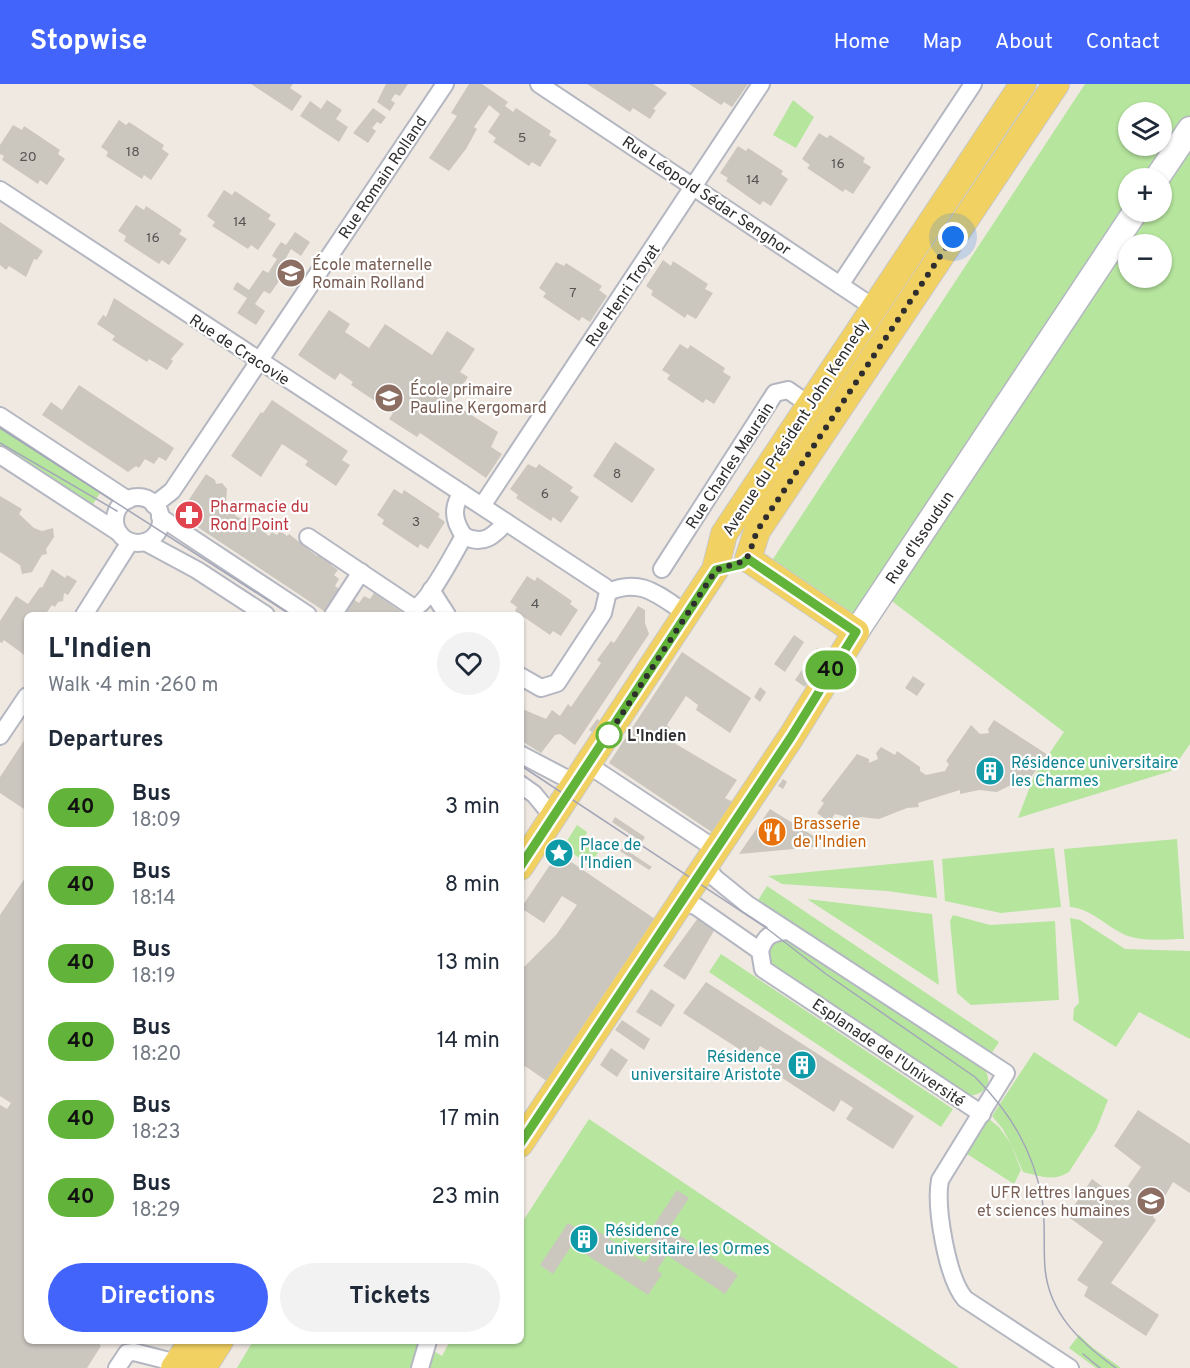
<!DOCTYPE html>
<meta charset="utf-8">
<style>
body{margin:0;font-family:Overpass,sans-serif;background:#f2f2f3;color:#1f2937;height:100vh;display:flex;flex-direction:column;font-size:22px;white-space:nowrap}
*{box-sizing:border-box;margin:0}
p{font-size:20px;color:#747a83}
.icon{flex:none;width:33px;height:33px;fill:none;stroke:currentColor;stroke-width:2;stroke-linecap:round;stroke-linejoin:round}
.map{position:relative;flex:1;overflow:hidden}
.side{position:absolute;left:24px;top:528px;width:500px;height:732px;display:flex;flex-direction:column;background:#fff;border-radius:9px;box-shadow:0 2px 4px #0004}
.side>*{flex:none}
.badge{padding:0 12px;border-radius:20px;font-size:21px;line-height:39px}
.buttons{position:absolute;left:1118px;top:18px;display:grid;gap:12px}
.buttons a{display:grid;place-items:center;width:54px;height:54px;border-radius:50%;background:#fff;box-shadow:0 2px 4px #0004;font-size:30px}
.you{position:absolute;width:30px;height:30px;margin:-15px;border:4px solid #fff;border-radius:50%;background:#1a73e8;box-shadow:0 0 0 9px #1a73e833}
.map>.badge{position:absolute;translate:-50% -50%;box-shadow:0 0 0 3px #fff}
h2{padding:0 24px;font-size:22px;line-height:54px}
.round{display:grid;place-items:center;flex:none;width:63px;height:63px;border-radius:32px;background:#f2f2f3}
.head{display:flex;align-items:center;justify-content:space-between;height:102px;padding:0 24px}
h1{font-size:28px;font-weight:700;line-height:45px}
.cta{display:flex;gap:12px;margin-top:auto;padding:12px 24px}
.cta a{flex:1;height:69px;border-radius:36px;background:#4264fb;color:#fff;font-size:24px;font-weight:700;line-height:69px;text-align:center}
.cta a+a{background:#f2f2f3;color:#1f2937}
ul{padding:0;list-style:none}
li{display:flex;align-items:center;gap:18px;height:78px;padding:0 24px}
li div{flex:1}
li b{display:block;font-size:22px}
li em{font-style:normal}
li .badge{min-width:66px;font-weight:700;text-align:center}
header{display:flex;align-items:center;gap:36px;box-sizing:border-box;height:84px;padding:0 30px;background:#4264fb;color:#fff}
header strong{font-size:28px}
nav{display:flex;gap:33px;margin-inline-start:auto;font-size:21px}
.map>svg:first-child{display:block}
.green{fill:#b6e59e;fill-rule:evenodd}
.building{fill:#cbc7bf}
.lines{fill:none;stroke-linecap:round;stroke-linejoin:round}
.street-casing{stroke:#b4b7c1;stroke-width:20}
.secondary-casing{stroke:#b4b7c1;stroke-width:27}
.primary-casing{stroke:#c9c9c9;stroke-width:28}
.street{stroke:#fff;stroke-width:16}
.secondary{stroke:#fff;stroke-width:24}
.primary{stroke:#f2d163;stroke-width:26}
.tram{stroke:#a3a6b8;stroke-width:1.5}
.line-casing{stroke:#fff;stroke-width:14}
.line{stroke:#62b33a;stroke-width:9}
.walk{stroke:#2e2e2e;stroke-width:6;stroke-dasharray:0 10.8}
.stop-dot{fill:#fff;stroke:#62b33a;stroke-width:3}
.labels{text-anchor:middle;stroke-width:4.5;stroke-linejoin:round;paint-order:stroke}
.number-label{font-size:14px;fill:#555452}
.street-label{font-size:16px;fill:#2e2e2e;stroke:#fff}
.education-label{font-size:16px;fill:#785e54;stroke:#fff;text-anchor:start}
.health-label{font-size:16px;fill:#be3a42;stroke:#fff;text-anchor:start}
.stop-label{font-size:16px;font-weight:bold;fill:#2e2e2e;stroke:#fff;text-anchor:start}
.culture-label{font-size:16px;fill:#0d838f;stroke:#fff;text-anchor:start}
.food-label{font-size:16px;fill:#c56008;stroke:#fff;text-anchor:start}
</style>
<header>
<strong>Stopwise</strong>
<nav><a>Home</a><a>Map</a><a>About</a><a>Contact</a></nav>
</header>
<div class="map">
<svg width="1190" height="1284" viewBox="0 0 1190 1284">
<rect width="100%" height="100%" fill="#efe9e1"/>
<!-- green -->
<g class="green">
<path d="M1085,0H1190V660L1171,687L1018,734L1034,692L1064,648L876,505L857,532L771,478ZM1128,28H1161V62H1128ZM1128,94H1161V128H1128ZM1128,160H1161V194H1128Z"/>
<polygon points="793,16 814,33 796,64 773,51"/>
<polygon points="0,339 103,404 90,425 0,365"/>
<polygon points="577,741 587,748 585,753 601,764 590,781 563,763"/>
<path d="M1177,755L1184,855C1166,855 1145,858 1128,852C1107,844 1093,825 1070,823L1064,765Z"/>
<polygon points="1054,764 1061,823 1001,829 945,817 942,775"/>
<polygon points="933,776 937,814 887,807 782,800 768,792"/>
<polygon points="767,802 999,958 987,976 755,821"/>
<polygon points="807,815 932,830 939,901"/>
<polygon points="953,831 990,841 1055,837 1059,916 971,921 957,909 950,837"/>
<polygon points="1070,834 1080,836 1125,865 1190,867 1190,955 1139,928 1116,963 1073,936 1074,924 1079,919"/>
<path d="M782,854L983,983C996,1001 983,1012 964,1012L772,883L767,875L768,864Z"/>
<polygon points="721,870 953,1025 941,1043 709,888"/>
<path d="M1034,968L1108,1016L1096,1046L1069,1088C1054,1098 1039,1092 1023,1088L1011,1060L1021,1086L1014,1100L967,1070L989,1035L999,1043L1011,1060L1002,1044L992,1032Z"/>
<polygon points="589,1035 959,1284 237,1284 253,1257 417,1257 442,1272 450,1257 520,1257 521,1140"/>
<polygon points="1079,1251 1093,1264 1121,1284 1096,1284 1069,1264"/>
</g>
<!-- building -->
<g class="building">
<polygon points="251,0 293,0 290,4 302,12 292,27"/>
<polygon points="386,0 408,0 400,12 395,10 391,16 395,19 390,27 377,18"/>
<polygon points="469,0 482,0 508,18 505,22 513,28 516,24 551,47 549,51 557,56 540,83 532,78 529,82 493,58 496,54 488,48 500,30 489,21 474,43 477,45 466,65 449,87 429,74 457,32 451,29"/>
<polygon points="587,0 653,0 667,9 653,25 656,26 650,35 633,24 630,28"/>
<polygon points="689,0 748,0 732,23 724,18 721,21"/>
<polygon points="327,16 342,26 336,35 348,43 339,58 300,32 310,17 321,25"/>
<polygon points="373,24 386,33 381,40 377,38 372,44 376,47 368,59 353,49"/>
<polygon points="119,36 126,41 129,38 164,61 162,65 169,70 151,96 144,91 142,95 106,72 108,68 101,63"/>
<polygon points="13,41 22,46 24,42 60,66 58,70 65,75 47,101 40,96 38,100 2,76 4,72 0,70 0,61"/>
<polygon points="819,49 827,54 830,51 865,74 863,78 871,83 853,110 845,105 843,108 807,84 810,81 802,75"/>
<polygon points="738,62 746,67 748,64 783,87 781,90 788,95 771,122 763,117 760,121 726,97 728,94 720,89"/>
<polygon points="224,106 232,111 235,107 271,131 268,135 276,140 258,166 251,161 248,165 212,142 215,138 207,132"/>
<polygon points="136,121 144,126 146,122 182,146 179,150 187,155 169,181 162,176 159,180 124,157 126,152 118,147"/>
<polygon points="0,138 43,167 37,176 34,175 26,193 9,182 6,186 0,181"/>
<polygon points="295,148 310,158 301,172 291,165 283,179 292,185 283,199 279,197 270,210 264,207 255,220 265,227 256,241 237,229 247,214 233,205 237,198 249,206 263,186 268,189 277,175 272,172 276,165 281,158 286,161"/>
<polygon points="663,176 671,182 673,177 708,200 705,205 713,209 696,235 687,230 685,234 663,219 651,211 653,207 646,202"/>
<polygon points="556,178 564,182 566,179 602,202 599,206 607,212 590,238 582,233 579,237 543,213 546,209 539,204"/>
<polygon points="114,214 184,260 171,275 173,277 167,286 149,275 147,278 112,256 115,252 97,240 103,231 106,233"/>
<polygon points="329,226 350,240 345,248 369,264 385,240 432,271 447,247 475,265 460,288 468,293 451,318 498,348 491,363 502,370 486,394 420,349 417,353 389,335 393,329 351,301 353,298 340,289 335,296 298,271"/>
<polygon points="680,260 688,265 690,261 725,284 723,288 731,293 714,320 706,315 703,319 667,295 670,291 662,286"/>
<polygon points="79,301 174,364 166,377 159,373 154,380 145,375 139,384 136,382 128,388 42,331 51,318 62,326"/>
<polygon points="272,316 348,367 342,376 350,381 336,402 305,381 308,377 282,360 261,393 231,372 261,328 263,329"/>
<polygon points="615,358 655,385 632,419 593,392"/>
<polygon points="528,380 536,384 539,380 573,403 570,407 579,413 561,439 553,433 551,437 516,414 518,411 510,405"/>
<polygon points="206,390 215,396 216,400 222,399 227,405 226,419 236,432 242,435 257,432 259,439 265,444 263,447 269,452 272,448 277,451 280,447 287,452 289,450 317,472 319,469 333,479 331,481 338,486 334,491 339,495 335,502 353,515 359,519 364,512 370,515 374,509 406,531 330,531 187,436 184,423"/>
<polygon points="394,405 402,410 404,406 440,430 438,433 445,438 428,465 420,460 418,464 382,440 384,436 377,431"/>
<polygon points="0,412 22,425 19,430 34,444 42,447 53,444 54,453 46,465 47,470 42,471 32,488 22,490 20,481 0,468"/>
<polygon points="52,485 65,494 67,491 77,497 68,511 64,509 63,517 58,518 55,523 52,521 45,531 27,531 27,573 4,556 2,559 0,558 0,537 16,512 28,520 40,503 42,504"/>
<polygon points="527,492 535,497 537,493 572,517 570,520 578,526 561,552 553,547 550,551 515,527 517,523 510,518"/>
<polygon points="638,522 645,526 645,539 649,550 575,661 560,650 555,651 541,669 520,656 520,624 546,635 552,626 560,632 568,620 571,623 601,579 597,576 611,557 614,559"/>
<polygon points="794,551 804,558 785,588 774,580"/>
<polygon points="817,564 826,570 805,603 795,596"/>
<polygon points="682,568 751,614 730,649 696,626 698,621 686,612 667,641 670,644 664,653 737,696 725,714 733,718 713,749 609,679"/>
<polygon points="913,592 925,600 917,612 905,604"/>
<polygon points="760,603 766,608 760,618 754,613"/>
<polygon points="597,635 601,638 594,649 589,646"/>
<polygon points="994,636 1048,671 1027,698 1015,699 997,708 979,706 960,710 960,706 918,719 919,723 907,724 879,735 861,733 846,736 843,732 835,730 829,738 817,729 824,719 821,717 857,670 869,675 869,679 878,675 876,669 881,663 895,671 897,667 920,683 920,687 926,691 945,687 949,680 946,677 971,641 980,650 989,649 988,645"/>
<polygon points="27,652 27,727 0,709 0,693"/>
<polygon points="783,695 787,698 783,705 778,702"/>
<polygon points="770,725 820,756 815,763 739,770"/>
<polygon points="615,733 645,753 642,758 612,738"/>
<polygon points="623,764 652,783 649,786 620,767"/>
<polygon points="558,769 655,835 548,998 525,982 520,989 520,887 556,851 577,821 562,812 544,839 521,824"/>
<polygon points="27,791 27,1257 97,1257 101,1262 87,1284 0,1284 0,1021 7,1025 11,1019 0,1012 0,831"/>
<polygon points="698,834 715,845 685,896 663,882"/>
<polygon points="706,898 914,1032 893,1065 846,1035 853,1024 841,1016 834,1028 767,984 775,971 760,962 753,974 683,929"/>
<polygon points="651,905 675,921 661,943 636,928"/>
<polygon points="622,936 650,955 644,966 615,946"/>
<polygon points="611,964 628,976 617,993 600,981"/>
<polygon points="1138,1026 1190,1060 1190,1109 1173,1098 1153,1133 1156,1136 1154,1139 1111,1199 1159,1231 1146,1252 1084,1212 1088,1203 1077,1196 1103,1158 1067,1132 1092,1095 1119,1115 1141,1083 1114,1062"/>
<polygon points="677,1106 689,1114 669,1144 738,1191 725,1210 667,1171 657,1186 662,1190 648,1211 572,1161 553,1190 540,1181 568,1139 581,1147 586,1139 645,1179 655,1164 649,1160 655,1151 650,1147"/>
</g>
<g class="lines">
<!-- street casing -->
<g class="street-casing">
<g id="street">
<polyline points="539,0 873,223"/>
<polyline points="0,106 605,503 608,508 603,529 557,599 541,604 520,592"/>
<polyline points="840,201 973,0"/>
<polyline points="0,332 128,416"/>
<polyline points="0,371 118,448"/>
<path d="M462,409C451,424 454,438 464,452C483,462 494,452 506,438"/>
<circle cx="138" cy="436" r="23"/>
<polyline points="154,421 172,407 445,0"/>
<polyline points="482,422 761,0"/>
<polyline points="160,433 308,531"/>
<path d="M308,453L414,524C429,519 455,467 464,452"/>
<polyline points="145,458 197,486 266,531"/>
<polyline points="662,485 775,309 788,306 808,320"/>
<polyline points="431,506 447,531"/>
<path d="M608,508C642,493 659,512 687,530"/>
<polyline points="84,531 130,458"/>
<polyline points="333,531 361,488"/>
<polyline points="0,652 27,612"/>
<polyline points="520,670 575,699"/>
<polyline points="599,688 708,760"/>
<polyline points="520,700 534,710 553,733"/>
<path d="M704,780L715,794L747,820L1006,989L940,1096C935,1123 947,1194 965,1215L1070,1284"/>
<polyline points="681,816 697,823 760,867 763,885 982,1030"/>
<path d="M760,867C765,852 770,849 786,847"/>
<polyline points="117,1284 127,1269 134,1268 177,1279"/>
<polyline points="420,1284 428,1257"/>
</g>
</g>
<!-- secondary casing -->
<g class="secondary-casing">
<g id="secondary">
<polyline points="1157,94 1190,45"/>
<polyline points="856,548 1135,128"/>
</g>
</g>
<!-- primary casing -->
<g class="primary-casing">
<g id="primary">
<polyline points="520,783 715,486 724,450 1023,0"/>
<polyline points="520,1060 791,653 856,548 748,475 757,447 1056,0"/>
<polyline points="174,1284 192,1257"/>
<polyline points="203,1284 220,1257"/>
</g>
</g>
<!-- street -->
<use href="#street" class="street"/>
<!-- secondary -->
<use href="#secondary" class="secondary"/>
<!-- primary -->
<use href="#primary" class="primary"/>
<!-- tram -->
<g class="tram">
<polyline points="0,344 291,531"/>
<polyline points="0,359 117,427"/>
<path d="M520,681L765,843L826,890L975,993C1010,1028 1033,1066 1042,1115C1046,1138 1043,1161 1045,1184C1049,1230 1081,1259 1116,1284"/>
<polyline points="1083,1270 1100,1284"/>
</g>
</g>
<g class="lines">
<!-- line casing -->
<g class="line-casing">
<polyline id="line" points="520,783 716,486 742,480 748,475 856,548 791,653 520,1060"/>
</g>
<!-- line -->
<use href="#line" class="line"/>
<!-- walk -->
<path class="walk" d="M609,651L607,653L716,486C752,474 744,483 757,447L953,153"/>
</g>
<!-- icons -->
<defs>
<g id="school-disc" transform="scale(1.5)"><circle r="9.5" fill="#8d6e63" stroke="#fff"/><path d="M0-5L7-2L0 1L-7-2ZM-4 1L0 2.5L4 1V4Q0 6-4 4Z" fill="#fff"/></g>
<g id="pharmacy-disc" transform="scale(1.5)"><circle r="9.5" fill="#e0444e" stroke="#fff"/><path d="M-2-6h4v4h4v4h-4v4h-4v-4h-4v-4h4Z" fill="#fff"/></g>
<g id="building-disc" transform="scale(1.5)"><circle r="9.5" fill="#0f9aa8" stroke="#fff"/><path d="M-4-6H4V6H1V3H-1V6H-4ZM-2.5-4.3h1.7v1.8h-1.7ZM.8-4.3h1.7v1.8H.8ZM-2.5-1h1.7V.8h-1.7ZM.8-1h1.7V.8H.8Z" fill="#fff"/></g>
<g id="restaurant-disc" transform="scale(1.5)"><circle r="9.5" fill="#e8710a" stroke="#fff"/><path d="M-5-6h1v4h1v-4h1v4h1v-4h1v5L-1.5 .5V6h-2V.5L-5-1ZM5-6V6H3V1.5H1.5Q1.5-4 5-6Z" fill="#fff"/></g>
<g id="sight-disc" transform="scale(1.5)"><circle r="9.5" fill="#0f9aa8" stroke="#fff"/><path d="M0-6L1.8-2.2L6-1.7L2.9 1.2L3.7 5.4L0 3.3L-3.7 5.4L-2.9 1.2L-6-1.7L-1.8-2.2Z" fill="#fff"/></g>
<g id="university-disc" transform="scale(1.5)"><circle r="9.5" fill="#8d6e63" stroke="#fff"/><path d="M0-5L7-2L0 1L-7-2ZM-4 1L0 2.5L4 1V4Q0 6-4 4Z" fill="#fff"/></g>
</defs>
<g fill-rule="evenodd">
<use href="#school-disc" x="291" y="189"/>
<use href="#school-disc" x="389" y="314"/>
<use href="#pharmacy-disc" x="189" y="431"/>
<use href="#building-disc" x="990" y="687"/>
<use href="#restaurant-disc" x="772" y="748"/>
<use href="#sight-disc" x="559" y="769"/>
<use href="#building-disc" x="802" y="981"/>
<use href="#university-disc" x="1151" y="1117"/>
<use href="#building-disc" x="584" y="1155"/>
</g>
<!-- markers -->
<circle class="stop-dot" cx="609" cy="651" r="12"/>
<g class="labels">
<!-- number labels -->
<g class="number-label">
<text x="522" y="58">5</text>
<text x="133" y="72">18</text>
<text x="28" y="77">20</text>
<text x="838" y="84">16</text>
<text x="753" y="100">14</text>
<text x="240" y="142">14</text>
<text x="153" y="158">16</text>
<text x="573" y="213">7</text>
<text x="617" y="394">8</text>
<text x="545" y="414">6</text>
<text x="416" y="442">3</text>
<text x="535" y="524">4</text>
</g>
<!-- street labels -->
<g class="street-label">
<text transform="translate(382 93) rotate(-56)" y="6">Rue Romain Rolland</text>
<text transform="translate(707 111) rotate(34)" y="6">Rue Léopold Sédar Senghor</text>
<text transform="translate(622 211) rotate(-56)" y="6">Rue Henri Troyat</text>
<text transform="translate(240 265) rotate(33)" y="6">Rue de Cracovie</text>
<text transform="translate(795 343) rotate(-57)" y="6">Avenue du Président John Kennedy</text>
<text transform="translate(729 381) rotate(-57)" y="6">Rue Charles Maurain</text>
<text transform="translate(919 453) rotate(-56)" y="6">Rue d'Issoudun</text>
<text transform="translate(889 968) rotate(34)" y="6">Esplanade de l'Université</text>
</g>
<!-- education labels -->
<g class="education-label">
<text x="312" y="186">École maternelle<tspan x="312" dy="18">Romain Rolland</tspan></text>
<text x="410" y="311">École primaire<tspan x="410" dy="18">Pauline Kergomard</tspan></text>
<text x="1130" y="1114" text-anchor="end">UFR lettres langues<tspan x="1130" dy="18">et sciences humaines</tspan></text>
</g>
<!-- health labels -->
<g class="health-label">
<text x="210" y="428">Pharmacie du<tspan x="210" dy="18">Rond Point</tspan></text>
</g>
<!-- stop labels -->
<g class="stop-label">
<text x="627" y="657">L'Indien</text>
</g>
<!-- culture labels -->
<g class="culture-label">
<text x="1011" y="684">Résidence universitaire<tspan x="1011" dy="18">les Charmes</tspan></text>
<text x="580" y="766">Place de<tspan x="580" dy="18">l'Indien</tspan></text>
<text x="781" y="978" text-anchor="end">Résidence<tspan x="781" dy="18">universitaire Aristote</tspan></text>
<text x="605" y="1152">Résidence<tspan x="605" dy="18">universitaire les Ormes</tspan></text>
</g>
<!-- food labels -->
<g class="food-label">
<text x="793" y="745">Brasserie<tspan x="793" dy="18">de l'Indien</tspan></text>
</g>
</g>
</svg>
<div class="buttons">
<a><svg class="icon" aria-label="layers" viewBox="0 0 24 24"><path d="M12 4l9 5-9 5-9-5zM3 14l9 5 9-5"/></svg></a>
<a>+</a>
<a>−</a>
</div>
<div class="you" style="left:953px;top:153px"></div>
<b class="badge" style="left:831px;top:586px;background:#62b33a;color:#111">40</b>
<section class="side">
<div class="head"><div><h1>L'Indien</h1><p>Walk · 4 min · 260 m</p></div><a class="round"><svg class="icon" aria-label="heart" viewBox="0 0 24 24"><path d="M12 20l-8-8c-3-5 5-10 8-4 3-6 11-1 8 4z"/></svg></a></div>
<h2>Departures</h2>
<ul>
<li><span class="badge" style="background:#62b33a;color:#111">40</span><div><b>Bus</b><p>18:09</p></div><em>3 min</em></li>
<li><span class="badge" style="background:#62b33a;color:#111">40</span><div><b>Bus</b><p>18:14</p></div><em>8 min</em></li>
<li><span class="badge" style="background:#62b33a;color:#111">40</span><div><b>Bus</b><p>18:19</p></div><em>13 min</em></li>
<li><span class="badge" style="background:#62b33a;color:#111">40</span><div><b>Bus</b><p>18:20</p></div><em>14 min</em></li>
<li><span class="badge" style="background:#62b33a;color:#111">40</span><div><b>Bus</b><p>18:23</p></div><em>17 min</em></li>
<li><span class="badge" style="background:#62b33a;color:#111">40</span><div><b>Bus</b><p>18:29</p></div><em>23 min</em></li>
</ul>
<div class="cta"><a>Directions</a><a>Tickets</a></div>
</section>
</div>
